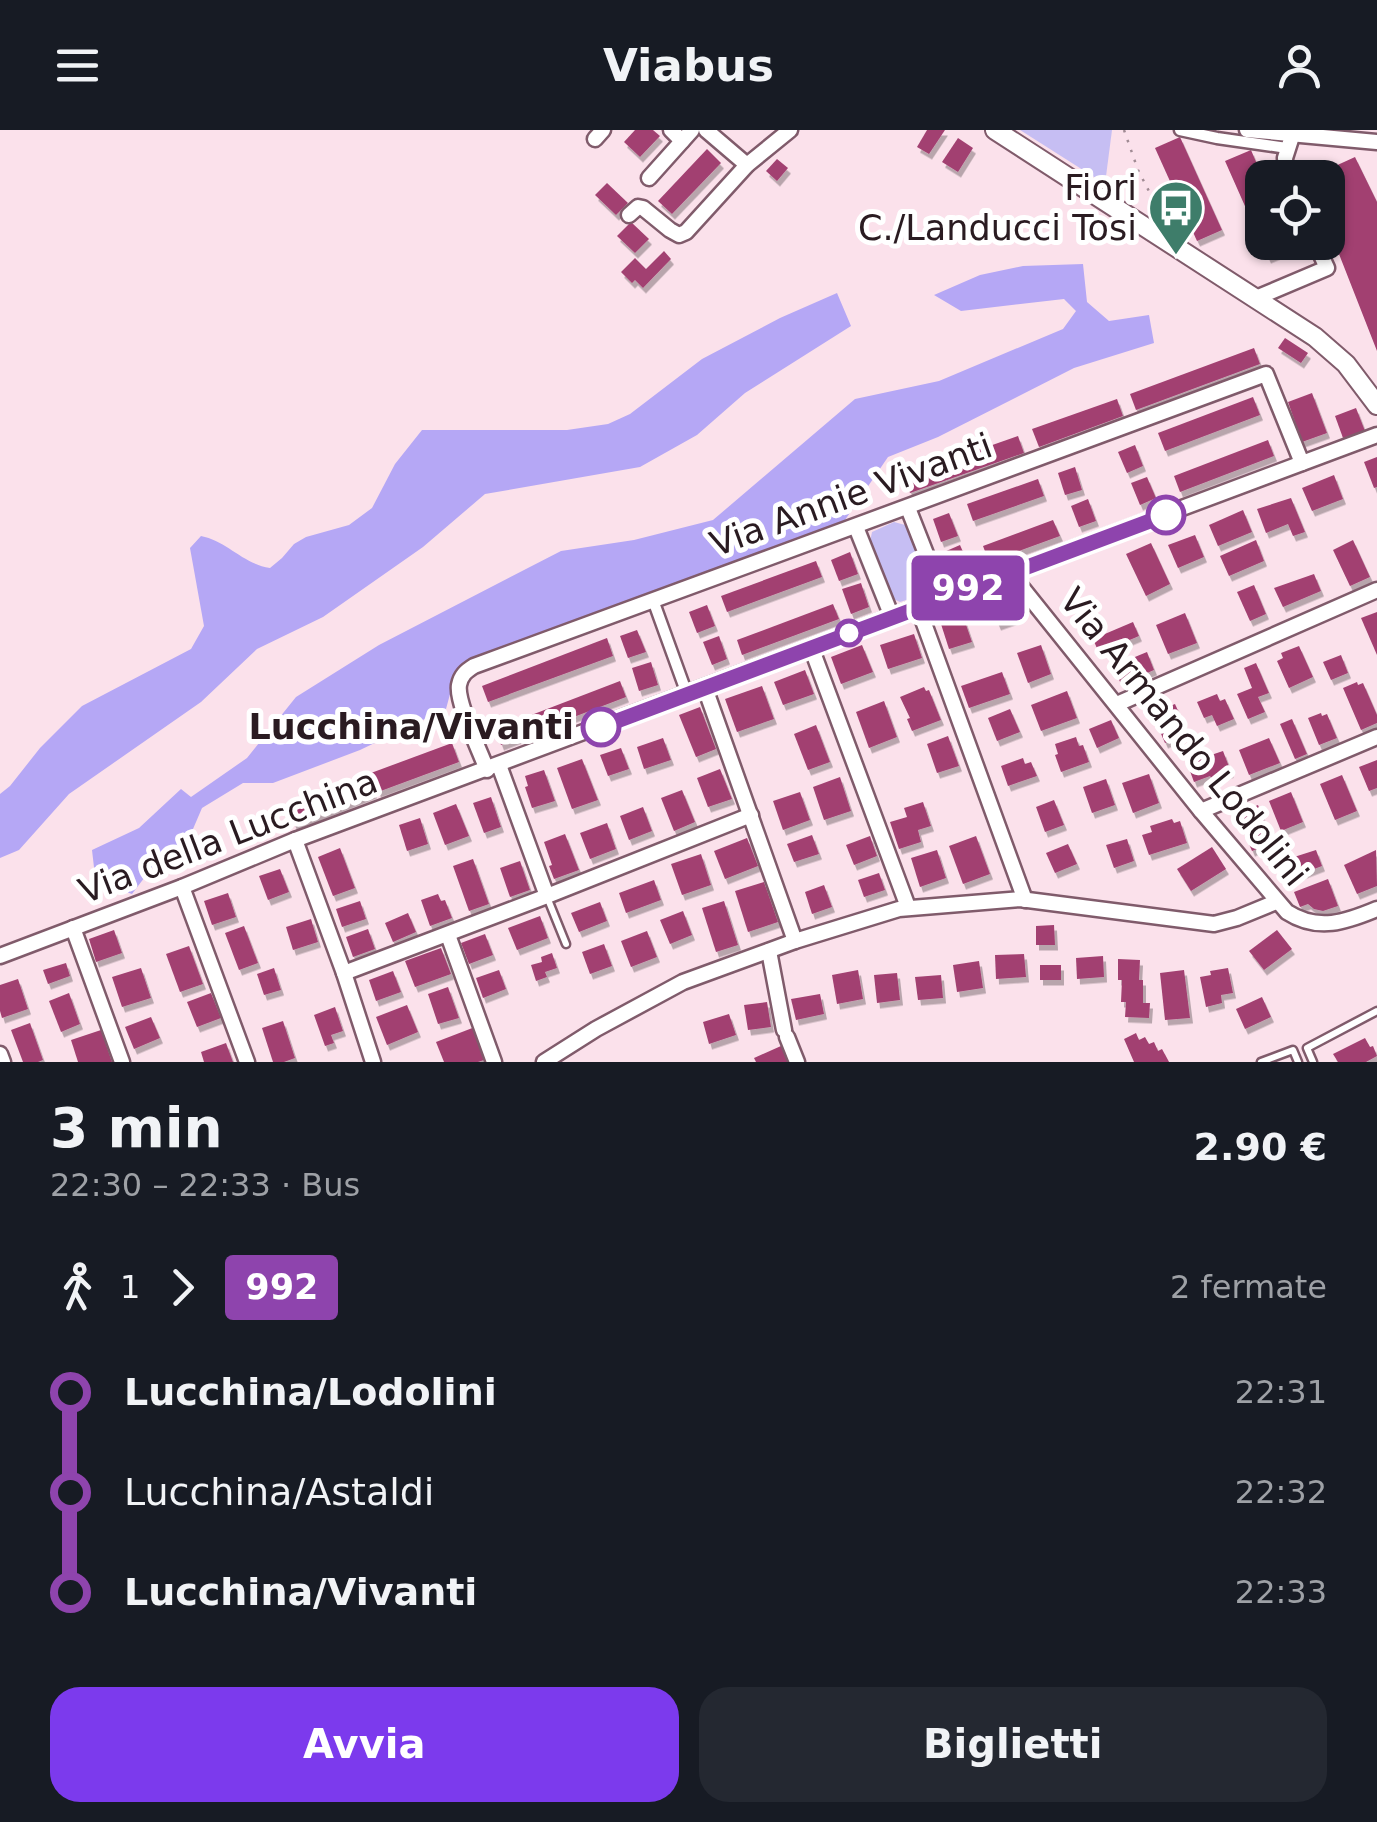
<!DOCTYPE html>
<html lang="it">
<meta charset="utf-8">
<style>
body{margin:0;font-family:"DejaVu Sans",sans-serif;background:#242831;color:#f1f3f6;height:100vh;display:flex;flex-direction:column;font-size:38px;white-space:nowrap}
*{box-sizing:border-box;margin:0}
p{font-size:32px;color:#9ea1a6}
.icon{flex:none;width:55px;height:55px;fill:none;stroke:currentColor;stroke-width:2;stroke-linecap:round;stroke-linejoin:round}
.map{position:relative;height:932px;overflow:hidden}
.details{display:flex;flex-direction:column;background:#171b24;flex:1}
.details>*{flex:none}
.badge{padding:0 20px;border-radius:8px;font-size:35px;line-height:65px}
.controls{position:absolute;left:1245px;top:30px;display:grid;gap:20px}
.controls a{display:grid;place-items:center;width:100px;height:100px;border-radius:20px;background:#171b24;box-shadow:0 2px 8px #0004;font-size:50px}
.map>.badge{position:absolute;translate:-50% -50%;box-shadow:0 0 0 5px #fff}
.legs{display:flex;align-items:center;gap:15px;height:110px;padding:0 50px;font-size:32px}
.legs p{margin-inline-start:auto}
.overview{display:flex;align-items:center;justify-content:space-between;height:170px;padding:0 50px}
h1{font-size:55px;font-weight:800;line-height:75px}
.primary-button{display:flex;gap:20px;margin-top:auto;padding:20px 50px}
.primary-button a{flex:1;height:115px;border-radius:30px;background:#7c3aed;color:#fff;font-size:40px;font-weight:800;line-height:115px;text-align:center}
.primary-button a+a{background:#242831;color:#f1f3f6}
ul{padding:0 50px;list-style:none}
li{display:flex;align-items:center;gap:35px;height:100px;font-size:38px}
li i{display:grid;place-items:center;width:15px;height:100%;margin:0 12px;background:currentColor}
li i::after{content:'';width:25px;height:25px;margin:-12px;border:8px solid;border-radius:50%;background:#171b24}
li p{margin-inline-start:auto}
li:first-child i{background:linear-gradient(#0000 50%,currentColor 0)}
li:last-child i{background:linear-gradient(currentColor 50%,#0000 0)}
header{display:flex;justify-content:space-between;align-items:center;height:130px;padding:0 50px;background:#171b24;font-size:45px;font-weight:800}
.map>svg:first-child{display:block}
.green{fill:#c6bef3}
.forest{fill:#b5a7f5}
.building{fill:#a24071;filter:url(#shadow)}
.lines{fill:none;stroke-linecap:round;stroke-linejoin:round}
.service-casing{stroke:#805b6b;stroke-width:11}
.pedestrian-casing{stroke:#805b6b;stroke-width:15}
.minor-casing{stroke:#805b6b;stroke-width:19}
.tertiary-casing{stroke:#805b6b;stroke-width:22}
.path{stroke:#a18b94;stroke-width:2.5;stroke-dasharray:2.5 8;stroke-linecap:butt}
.service{stroke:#fff;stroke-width:6}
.pedestrian{stroke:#fff;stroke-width:10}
.minor{stroke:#fff;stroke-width:14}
.tertiary{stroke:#fff;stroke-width:18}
.line-1-casing{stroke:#fff;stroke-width:22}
.line-1{stroke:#8e44ad;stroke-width:15}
.stop-1-dot{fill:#fff;stroke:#8e44ad;stroke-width:5}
.labels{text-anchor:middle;stroke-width:10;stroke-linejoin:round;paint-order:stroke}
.poi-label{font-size:35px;fill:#2a1b21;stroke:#fff;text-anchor:end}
.street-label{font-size:35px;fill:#2a1b21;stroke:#fff}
.stop-label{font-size:35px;font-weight:bold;fill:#2a1b21;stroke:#fff;text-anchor:end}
</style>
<header><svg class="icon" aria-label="menu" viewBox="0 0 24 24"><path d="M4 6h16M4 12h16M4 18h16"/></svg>Viabus<svg class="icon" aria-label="person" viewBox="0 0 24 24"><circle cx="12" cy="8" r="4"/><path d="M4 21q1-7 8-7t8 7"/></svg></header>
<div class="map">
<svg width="1377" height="932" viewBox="0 0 1377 932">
<defs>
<filter id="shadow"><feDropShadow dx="3" dy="5.5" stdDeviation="0" flood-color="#0004"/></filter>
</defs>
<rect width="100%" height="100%" fill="#fbe1eb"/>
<!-- green -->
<g class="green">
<polygon points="1020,0 1112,0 1105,54"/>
<polygon points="894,392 909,396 931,453 925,464 900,472 889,467 869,417 872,402"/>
</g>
<!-- forest -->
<g class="forest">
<polygon points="1083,134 1087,172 1109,191 1149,185 1154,213 1074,238 938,307 888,327 845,390 620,478 469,533 456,542 446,579 360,620 273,653 243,653 202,678 184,720 160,727 132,764 115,758 95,746 92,720 139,698 181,659 191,667 247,628 296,567 379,515 561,421 634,410 713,390 855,269 939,251 1063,199 1076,181 1064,169 961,181 934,165 980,145 1023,136"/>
<path d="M837,163L851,196L745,263L697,305L640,337L485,364L423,417L323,487L257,519L201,572L69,664L19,720L0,728V664L10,656L40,618L82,576L191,519L204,496L190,418L201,406C227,411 243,434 270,438L282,428L294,414L306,407L349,395L372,378L395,334L422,300H567L608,294L630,284L702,229L780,188Z"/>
</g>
<!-- building -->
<g class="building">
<polygon points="635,0 653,0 660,6 640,27 624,12"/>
<polygon points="927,0 945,0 929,24 917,17"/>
<polygon points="1180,7 1222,100 1197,111 1155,18"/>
<polygon points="958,8 973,18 958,42 942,32"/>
<polygon points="707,19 721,33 672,84 658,71"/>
<polygon points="1251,20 1262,46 1262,112 1292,112 1294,117 1268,128 1225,31"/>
<polygon points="1355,27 1377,72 1377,221 1328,96 1328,48 1309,48"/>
<polygon points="777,29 788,38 777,51 766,41"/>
<polygon points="607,53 628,73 616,85 595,65"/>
<polygon points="631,92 649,109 635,123 617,106"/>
<polygon points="664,121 671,129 643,158 635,150 632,153 621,142 635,128 646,139"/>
<polygon points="1285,208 1308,223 1301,233 1278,218"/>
<polygon points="1254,218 1260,234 1136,280 1130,264"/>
<polygon points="1312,263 1327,303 1302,312 1288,272"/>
<polygon points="1253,267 1260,285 1165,321 1158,303"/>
<polygon points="1117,269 1123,286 1039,317 1032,299"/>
<polygon points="1356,278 1365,301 1343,308 1335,286"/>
<polygon points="1018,306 1024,323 910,363 904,346"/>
<polygon points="1268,310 1274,326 1180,362 1174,346"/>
<polygon points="1135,315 1143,336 1127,343 1118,322"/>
<polygon points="1377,327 1377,357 1374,358 1364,332"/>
<polygon points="1075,337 1082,360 1065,365 1058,343"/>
<polygon points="1334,345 1343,369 1312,381 1302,358"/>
<polygon points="1147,347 1156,368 1140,375 1131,353"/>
<polygon points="1038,349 1044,366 973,391 967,374"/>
<polygon points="1291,368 1305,402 1293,406 1288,394 1266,403 1257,379"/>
<polygon points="1088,369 1096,391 1079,397 1071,376"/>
<polygon points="1243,380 1252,402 1218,416 1209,395"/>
<polygon points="949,383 958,406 941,412 933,389"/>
<polygon points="1053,390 1060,406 989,432 983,416"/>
<polygon points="1195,405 1204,427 1178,438 1168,415"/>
<polygon points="1256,410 1264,431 1229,446 1220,426"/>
<polygon points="1353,410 1370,447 1350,456 1333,420"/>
<polygon points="1151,413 1170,454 1146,466 1126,424"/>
<polygon points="960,415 970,438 954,445 944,422"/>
<polygon points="850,422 858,444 839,451 831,430"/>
<polygon points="816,431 822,447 727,482 721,466"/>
<polygon points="1314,444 1321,461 1283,477 1274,458"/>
<polygon points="861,453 869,477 851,484 842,459"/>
<polygon points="1254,455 1266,484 1250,491 1237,462"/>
<polygon points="1012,466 1020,487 998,495 990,475"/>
<polygon points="833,474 839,489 742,525 737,510"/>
<polygon points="707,475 715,496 697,503 689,482"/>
<polygon points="1377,482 1377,525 1361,488"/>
<polygon points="962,483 972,512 949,519 940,491"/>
<polygon points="1185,483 1197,513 1168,524 1156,495"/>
<polygon points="1133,492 1139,506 1099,523 1093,509"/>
<polygon points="637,500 646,522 628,528 620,506"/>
<polygon points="914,504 922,528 888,539 880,515"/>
<polygon points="719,506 727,529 712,535 703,512"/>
<polygon points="607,508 613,526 488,572 482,556"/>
<polygon points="862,515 873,542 841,554 831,527"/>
<polygon points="1041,515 1051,544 1028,553 1017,523"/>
<polygon points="1299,516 1313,547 1289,558 1277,531 1283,528 1281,523"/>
<polygon points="1147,522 1154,540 1121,554 1113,536"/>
<polygon points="1341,525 1348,543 1331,550 1323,532"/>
<polygon points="651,532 658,555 639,561 632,538"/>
<polygon points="1256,533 1269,563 1258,567 1265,582 1248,589 1237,564 1252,558 1244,538"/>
<polygon points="805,540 814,564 783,575 774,552"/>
<polygon points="1002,542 1010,564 969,578 961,556"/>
<polygon points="620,551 626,567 501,615 495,599"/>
<polygon points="1357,552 1358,555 1363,553 1377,585 1377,593 1361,600 1343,558"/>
<polygon points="762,556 774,589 737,602 725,569"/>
<polygon points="924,557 926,561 929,560 941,590 912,601 907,589 910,588 900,567"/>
<polygon points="1067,561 1077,588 1041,601 1031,575"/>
<polygon points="1217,564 1220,571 1225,569 1234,589 1217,596 1212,585 1204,588 1197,572"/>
<polygon points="884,571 897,607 869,618 856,582"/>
<polygon points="1175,574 1188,603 1165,613 1152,583"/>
<polygon points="700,577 716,619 696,627 679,585"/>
<polygon points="1010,579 1020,602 997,611 988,588"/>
<polygon points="1321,583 1322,586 1327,584 1337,608 1319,615 1308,588"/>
<polygon points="1292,589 1307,624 1295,629 1280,594"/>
<polygon points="1111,590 1119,608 1097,618 1089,599"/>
<polygon points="816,595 830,632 808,640 794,604"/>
<polygon points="948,606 959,636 937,643 927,614"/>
<polygon points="1076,607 1079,616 1083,615 1089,632 1061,642 1055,625 1058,624 1055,614"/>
<polygon points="663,608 671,630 644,639 637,617"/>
<polygon points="1269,608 1280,633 1249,645 1239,620"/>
<polygon points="452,613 459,632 378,662 371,643"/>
<polygon points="621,618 629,639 608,646 600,625"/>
<polygon points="1223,621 1231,642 1212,649 1210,646 1194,652 1187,633"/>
<polygon points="1023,628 1025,634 1031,632 1037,646 1008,656 1001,636"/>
<polygon points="582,629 598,670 572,679 557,638"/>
<polygon points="1377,630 1377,658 1369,661 1359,637"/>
<polygon points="720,639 732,669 708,677 697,648"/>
<polygon points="544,640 555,671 532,678 525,657 528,656 525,646"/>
<polygon points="367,644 374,663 294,695 287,676"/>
<polygon points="1149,644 1159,673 1133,683 1122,653"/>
<polygon points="1342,645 1357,681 1335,690 1320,654"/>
<polygon points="840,647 851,681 824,690 813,657"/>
<polygon points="1106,649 1115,675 1092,683 1083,657"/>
<polygon points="682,660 695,692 674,701 661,668"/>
<polygon points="800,662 810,690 783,700 773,671"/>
<polygon points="1291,662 1303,692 1281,701 1269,671"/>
<polygon points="491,667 501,697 484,703 473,673"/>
<polygon points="1054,670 1064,695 1045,702 1036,677"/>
<polygon points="923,672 931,696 918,700 921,712 899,719 890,692 907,687 904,678"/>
<polygon points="456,674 469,706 445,715 433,683"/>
<polygon points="1258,675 1273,712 1252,721 1236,684"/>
<polygon points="643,677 652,701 629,710 620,686"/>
<polygon points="420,688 428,714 407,721 399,695"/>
<polygon points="1172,689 1174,693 1180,691 1187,713 1149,725 1142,705 1152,702 1150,696"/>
<polygon points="607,693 616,719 590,729 580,703"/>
<polygon points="565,704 579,740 554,749 549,736 552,735 544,712"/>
<polygon points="812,705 819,724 794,732 787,714"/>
<polygon points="870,706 877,726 854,735 846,715"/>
<polygon points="976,706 990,744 963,754 949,716"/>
<polygon points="747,708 758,736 725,749 714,721"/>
<polygon points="1127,709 1134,731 1114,738 1106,715"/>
<polygon points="1068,714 1077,734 1055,743 1046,723"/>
<polygon points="1212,717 1226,739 1191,761 1177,739"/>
<polygon points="340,718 355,758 333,766 318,727"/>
<polygon points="937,720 946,748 920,757 911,728"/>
<polygon points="1316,720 1322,736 1301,744 1291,728"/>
<polygon points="1376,720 1377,756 1357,764 1344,735"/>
<polygon points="701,724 711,755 682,765 671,734"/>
<polygon points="473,729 489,774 469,781 453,736"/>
<polygon points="520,731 530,760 510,767 500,738"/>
<polygon points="280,739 289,762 268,770 259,746"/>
<polygon points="879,743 885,760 864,767 858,750"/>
<polygon points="1328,749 1338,776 1323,781 1314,779 1308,774 1300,777 1294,762"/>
<polygon points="654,750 661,770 626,783 619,763"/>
<polygon points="764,752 778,792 748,802 735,761"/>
<polygon points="824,755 832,777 812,784 805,762"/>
<polygon points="228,763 236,787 212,795 204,771"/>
<polygon points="438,764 441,771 445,770 452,788 430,796 421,770"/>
<polygon points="360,771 366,789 342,797 336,779"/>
<polygon points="724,771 738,815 716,822 702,778"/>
<polygon points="600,772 607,791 579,802 571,783"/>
<polygon points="683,781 692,805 670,814 660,790"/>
<polygon points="408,783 416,802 393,812 385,793"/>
<polygon points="540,786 548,808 517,820 508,798"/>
<polygon points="311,789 318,812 293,820 286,797"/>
<polygon points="1054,795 1055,815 1036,815 1036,796"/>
<polygon points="244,796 258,833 239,840 225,803"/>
<polygon points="368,799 375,819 353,827 346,807"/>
<polygon points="114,800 122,823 96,832 89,809"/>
<polygon points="1277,800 1292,819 1264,840 1249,821"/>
<polygon points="647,801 657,827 631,837 621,811"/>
<polygon points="485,804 493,825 469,834 461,813"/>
<polygon points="604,814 612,836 590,844 582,822"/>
<polygon points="189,816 203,854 180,862 166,824"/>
<polygon points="441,818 451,844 415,857 405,831"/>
<polygon points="552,823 557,838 545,842 547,847 536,851 531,835 542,832 541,827"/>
<polygon points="1024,824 1026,847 996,849 995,825"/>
<polygon points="1103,826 1104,847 1077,849 1076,828"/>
<polygon points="1118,829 1140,830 1139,850 1143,850 1143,873 1150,873 1149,888 1125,887 1126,872 1121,872 1122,850 1118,850"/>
<polygon points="979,831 983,858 957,862 953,835"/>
<polygon points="66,833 70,846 48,854 43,840"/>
<rect x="1040" y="835" width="21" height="15"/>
<polygon points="141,838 151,868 122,877 112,847"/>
<polygon points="274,838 281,860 264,865 257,844"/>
<polygon points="1228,838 1233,863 1221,865 1222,873 1206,877 1200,847 1211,845 1210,841"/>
<polygon points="499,840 506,859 483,868 476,848"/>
<polygon points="858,840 863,869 837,874 832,845"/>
<polygon points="1184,840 1190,888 1165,890 1160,843"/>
<polygon points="393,841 401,862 376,871 369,850"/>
<polygon points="897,843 900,870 877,873 874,845"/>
<polygon points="941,845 943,868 918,870 915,847"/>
<polygon points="18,849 28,879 2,888 0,881 0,855"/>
<polygon points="448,857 459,888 438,894 428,864"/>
<polygon points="69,863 80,894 61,902 49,871"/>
<polygon points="211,863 221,888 197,897 187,872"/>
<polygon points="820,864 824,884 796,890 791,869"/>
<polygon points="1262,867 1271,887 1245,899 1236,879"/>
<polygon points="767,872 771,897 748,900 744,875"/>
<polygon points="407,875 418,902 387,915 376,887"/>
<polygon points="335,877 343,901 331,905 334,913 325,916 314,885"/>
<polygon points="729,884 736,905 709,914 703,892"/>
<polygon points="151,887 160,908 134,919 125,897"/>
<polygon points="283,891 295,928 284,932 273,932 262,898"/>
<polygon points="30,893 43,930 38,932 23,932 11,900"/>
<polygon points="475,897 487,929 478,932 444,932 436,912"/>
<polygon points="101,900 112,932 78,932 71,910"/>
<polygon points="1136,903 1139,910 1145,907 1149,914 1154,912 1158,921 1162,919 1169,932 1134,932 1124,909"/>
<polygon points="1365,908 1370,917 1373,916 1377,926 1366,932 1338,932 1333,924"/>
<polygon points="226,913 233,932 204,932 201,922"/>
<polygon points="781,916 788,932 756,932 754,928"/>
</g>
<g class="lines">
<!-- service casing -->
<g class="service-casing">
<g id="service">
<polyline points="547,767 566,814"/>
<polyline points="1261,932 1293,920 1298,932"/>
<polyline points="1313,932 1307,918 1377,881"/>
</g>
</g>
<!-- pedestrian casing -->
<g class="pedestrian-casing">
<g id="pedestrian">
<polyline points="1180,0 1217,8 1287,18"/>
<polyline points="653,470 687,564"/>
</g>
</g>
<!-- minor casing -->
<g class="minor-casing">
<g id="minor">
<polyline points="671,0 682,11"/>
<polyline points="706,0 747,35"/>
<polyline points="1247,0 1377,12"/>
<polyline points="595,9 603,0"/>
<polyline points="649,48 692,0"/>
<polyline points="1286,48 1285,28 1294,0"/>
<polyline points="629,85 638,77 643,78 670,100 679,105 686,102 747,35 790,0"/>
<polyline points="1256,168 1327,138 1315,112"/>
<polyline points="908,378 943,467"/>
<polyline points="856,397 892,487"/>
<path d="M1011,444L1201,681L1287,782C1318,802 1346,792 1377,779"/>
<polyline points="918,477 1025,770"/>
<polyline points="811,517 908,777"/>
<polyline points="705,558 795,811"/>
<polyline points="1117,574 1377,460"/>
<polyline points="499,635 547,766"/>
<path d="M487,640C480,621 456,572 459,555C461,545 466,541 474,536C738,439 1003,342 1266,244L1302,333"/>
<polyline points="1201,681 1377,607"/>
<polyline points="295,710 344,843 373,932"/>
<polyline points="182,757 247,932"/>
<polyline points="73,798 122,932"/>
<polyline points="448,805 494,932"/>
<polyline points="769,821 784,900"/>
<polyline points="0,826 182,757 295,710 1377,305"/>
<polyline points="344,843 547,766 751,685"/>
<polyline points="787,907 797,932"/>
<polyline points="0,924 3,932"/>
<polyline points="544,932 596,899 683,852 795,811 899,779 1020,769 1214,794 1237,788 1276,772"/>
</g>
</g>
<!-- tertiary casing -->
<g class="tertiary-casing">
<polyline id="tertiary" points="995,0 1315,207 1346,234 1377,275"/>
</g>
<!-- path -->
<polyline class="path" points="1124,0 1138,40 1166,94"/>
<!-- service -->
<use href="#service" class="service"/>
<!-- pedestrian -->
<use href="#pedestrian" class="pedestrian"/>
<!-- minor -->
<use href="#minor" class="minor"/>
<!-- tertiary -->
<use href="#tertiary" class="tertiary"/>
</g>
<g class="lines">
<!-- line-1 casing -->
<g class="line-1-casing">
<polyline id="line-1" points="601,597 1166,385"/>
</g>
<!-- line-1 -->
<use href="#line-1" class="line-1"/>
</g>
<!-- icons -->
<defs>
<g id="bus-pin" transform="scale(2.875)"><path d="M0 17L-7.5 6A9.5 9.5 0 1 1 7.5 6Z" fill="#3e7d6a" stroke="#fff"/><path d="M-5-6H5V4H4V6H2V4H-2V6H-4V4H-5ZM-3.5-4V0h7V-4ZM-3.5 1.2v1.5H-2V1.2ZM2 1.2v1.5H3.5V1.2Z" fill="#fff"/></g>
</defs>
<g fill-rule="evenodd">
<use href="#bus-pin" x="1176" y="78"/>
</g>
<!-- markers -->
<g class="stop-1-dot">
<circle cx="1166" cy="385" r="18"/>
<circle cx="849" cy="503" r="12"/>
<circle cx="601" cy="597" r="18"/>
</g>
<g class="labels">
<!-- poi labels -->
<g class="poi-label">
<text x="1137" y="70">Fiori<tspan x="1137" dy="40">C./Landucci Tosi</tspan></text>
</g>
<!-- street labels -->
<g class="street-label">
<text transform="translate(851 365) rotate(-20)" y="12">Via Annie Vivanti</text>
<text transform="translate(1184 607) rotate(51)" y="12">Via Armando Lodolini</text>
<text transform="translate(228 706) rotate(-21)" y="12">Via della Lucchina</text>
</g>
<!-- stop labels -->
<g class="stop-label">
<text x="574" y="609">Lucchina/Vivanti</text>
</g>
</g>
</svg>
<div class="controls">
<a><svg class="icon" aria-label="locate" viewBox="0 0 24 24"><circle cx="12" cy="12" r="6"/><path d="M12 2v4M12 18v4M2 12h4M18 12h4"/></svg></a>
</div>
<b class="badge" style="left:968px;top:458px;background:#8e44ad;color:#fff">992</b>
</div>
<section class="details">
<div class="overview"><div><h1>3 min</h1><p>22:30 – 22:33 · Bus</p></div><b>2.90 €</b></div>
<div class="legs"><svg class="icon" aria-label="walk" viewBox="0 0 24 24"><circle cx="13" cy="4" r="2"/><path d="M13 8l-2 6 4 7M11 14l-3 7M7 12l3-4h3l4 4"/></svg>1<svg class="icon" aria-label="forward" viewBox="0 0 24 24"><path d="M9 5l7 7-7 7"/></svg><b class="badge" style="background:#8e44ad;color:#fff">992</b><p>2 fermate</p></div>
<ul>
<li><i style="color:#8e44ad"></i><b>Lucchina/Lodolini</b><p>22:31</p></li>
<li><i style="color:#8e44ad"></i><span>Lucchina/Astaldi</span><p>22:32</p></li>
<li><i style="color:#8e44ad"></i><b>Lucchina/Vivanti</b><p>22:33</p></li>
</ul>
<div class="primary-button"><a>Avvia</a><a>Biglietti</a></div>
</section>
